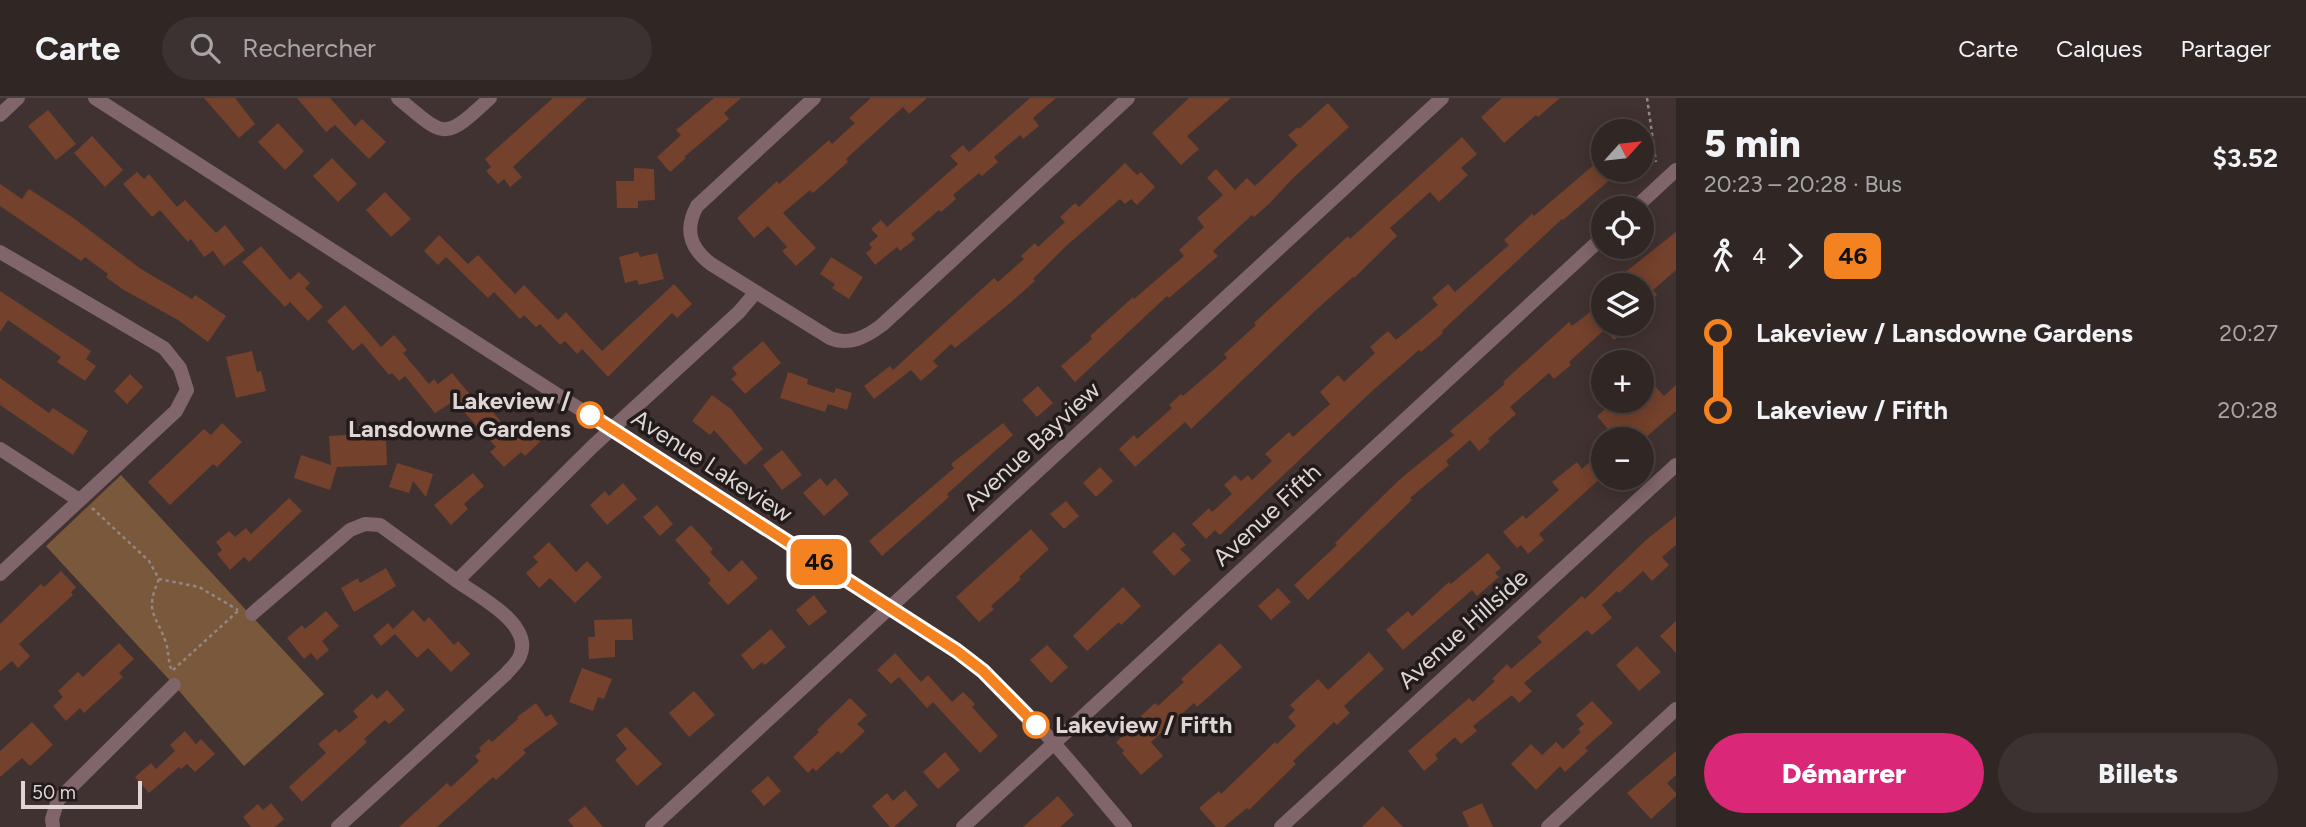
<!DOCTYPE html>
<html lang="fr">
<meta charset="utf-8">
<style>
body{margin:0;font-family:Figtree,sans-serif;background:#3c3231;color:#f1f3f6;height:100vh;display:flex;flex-direction:column;font-size:26px;white-space:nowrap}
*{box-sizing:border-box;margin:0}
p{font-size:23px;color:#a8a5a6}
.icon{flex:none;width:38px;height:38px;fill:none;stroke:currentColor;stroke-width:2;stroke-linecap:round;stroke-linejoin:round}
.map{position:relative;flex:1;overflow:hidden}
.details{display:flex;flex-direction:column;background:#302624;width:630px}
.details>*{flex:none}
.badge{padding:0 14px;border-radius:10px;font-size:24px;line-height:46px}
.needle{width:46px;rotate:63deg}
.buttons{position:absolute;left:1591px;top:21px;display:grid;gap:14px}
.buttons a{display:grid;place-items:center;width:63px;height:63px;border-radius:50%;background:#302624;box-shadow:0 4px 18px #0003,0 0 0 2px #4b4341;font-size:35px}
.scale{position:absolute;left:21px;bottom:18px;width:121px;box-sizing:border-box;padding-left:7px;border:4px solid #dfd6d4;border-top:0;font-size:19px;line-height:24px;white-space:nowrap;color:#dfd6d4;-webkit-text-stroke:5px #221b1b;paint-order:stroke}
.map>.badge{position:absolute;translate:-50% -50%;box-shadow:0 0 0 4px #fff}
.legs{display:flex;align-items:center;gap:10px;height:77px;padding:0 28px;font-size:23px}
.legs p{margin-inline-start:auto}
.overview{display:flex;align-items:center;justify-content:space-between;height:119px;padding:0 28px}
h1{font-size:38px;font-weight:800;line-height:52px}
.primary-button{display:flex;gap:14px;margin-top:auto;padding:14px 28px}
.primary-button a{flex:1;height:80px;border-radius:42px;background:#db2777;color:#fff;font-size:28px;font-weight:800;line-height:80px;text-align:center}
.primary-button a+a{background:#3c3231;color:#f1f3f6}
ul{padding:0 28px;list-style:none}
li{display:flex;align-items:center;gap:24px;height:77px;font-size:26px}
li i{display:grid;place-items:center;width:10px;height:100%;margin:0 9px;background:currentColor}
li i::after{content:'';width:18px;height:18px;margin:-9px;border:5px solid;border-radius:50%;background:#302624}
li p{margin-inline-start:auto}
li:first-child i{background:linear-gradient(#0000 50%,currentColor 0)}
li:last-child i{background:linear-gradient(currentColor 50%,#0000 0)}
header{display:flex;align-items:center;gap:42px;box-sizing:border-box;height:98px;padding:0 35px;background:#302624;border-bottom:2px solid #4b4341}
header strong{font-size:33px}
nav{display:flex;gap:38px;margin-inline-start:auto;font-size:24px}
.search{width:490px;height:63px;background:#3c3231;display:flex;align-items:center;gap:18px;box-sizing:border-box;padding:0 24px;border-radius:38px;color:#a8a5a6;font-size:26px}
main{display:flex;flex:1;min-height:0}
.map>svg:first-child{display:block}
.green{fill:#7a583b}
.building{fill:#73412c}
.lines{fill:none;stroke-linecap:round;stroke-linejoin:round}
.path{stroke:#938785;stroke-width:2.5;stroke-dasharray:3.5 3.5;stroke-linecap:butt}
.street{stroke:#80656a;stroke-width:14}
.line-1-casing{stroke:#fff;stroke-width:16}
.line-1{stroke:#f58220;stroke-width:10}
.stop-1-dot{fill:#fff;stroke:#f58220;stroke-width:3.5}
.labels{text-anchor:middle;stroke-width:7;stroke-linejoin:round;paint-order:stroke}
.stop-label{font-size:24px;font-weight:bold;fill:#dfd6d4;stroke:#221b1b;text-anchor:end}
.street-label{font-size:24px;fill:#dfd6d4;stroke:#221b1b}
</style>
<header>
<strong>Carte</strong>
<div class="search"><svg class="icon" aria-label="search" viewBox="0 0 24 24"><circle cx="10" cy="10" r="6"/><path d="M15 15l6 6"/></svg>Rechercher</div>
<nav><a>Carte</a><a>Calques</a><a>Partager</a></nav>
</header>
<main>
<div class="map">
<svg width="1676" height="729" viewBox="0 0 1676 729">
<rect width="100%" height="100%" fill="#403230"/>
<!-- green -->
<polygon class="green" points="121,377 324,596 244,668 174,587 46,448"/>
<!-- building -->
<g class="building">
<polygon points="204,0 235,0 255,26 239,40"/>
<polygon points="297,0 330,0 355,28 362,21 386,44 369,61 335,27 326,34"/>
<polygon points="553,0 587,0 513,69 522,79 510,89 504,81 498,86 486,73 491,69 485,61"/>
<polygon points="714,0 741,0 724,15 729,21 684,59 686,60 670,74 657,59 681,37 676,32"/>
<polygon points="871,0 927,0 909,16 903,9 846,61 848,64 813,95 810,92 783,115 816,150 796,168 782,153 787,149 768,128 754,140 737,120 777,83 779,86 829,42 832,46 855,25 849,20"/>
<polygon points="1030,0 1056,0 1033,20 1039,28 1023,41 1020,37 994,59 998,64 982,78 979,75 953,97 956,101 941,114 939,112 911,136 915,141 900,153 897,149 875,167 866,155 872,150 869,146 878,138 871,131 881,122 887,129 958,66 950,58 963,47 969,54"/>
<polygon points="1189,0 1231,0 1187,38 1199,51 1181,67 1152,35"/>
<polygon points="1502,0 1560,0 1538,19 1536,17 1504,45 1481,19"/>
<polygon points="1328,5 1349,29 1293,80 1270,105 1254,119 1252,117 1213,153 1218,158 1169,200 1167,198 1075,284 1061,268 1092,241 1090,238 1133,199 1134,201 1184,158 1179,152 1204,129 1197,120 1223,97 1207,80 1216,71 1235,92 1247,80 1255,88 1298,47 1288,37 1298,29 1299,31"/>
<polygon points="48,12 76,46 56,62 28,28"/>
<polygon points="278,25 304,53 285,72 258,44"/>
<polygon points="92,38 123,72 105,89 74,55"/>
<polygon points="1462,39 1477,56 1461,70 1468,77 1439,104 1430,94 1390,130 1397,138 1354,180 1353,179 1316,212 1191,331 1185,324 1135,369 1119,351 1134,337 1137,341 1172,310 1169,307 1181,296 1183,298 1227,260 1224,256 1256,227 1254,225 1348,138 1350,141"/>
<polygon points="1603,59 1603,72 1619,72 1604,87 1563,122 1562,121 1442,233 1443,235 1421,254 1419,252 1371,294 1220,437 1215,432 1206,441 1192,426 1209,410 1212,414 1232,396 1224,387 1235,377 1241,383 1248,377 1252,382 1272,363 1265,356 1289,334 1293,339 1330,306 1320,294 1338,277 1344,284 1375,255 1370,249 1388,233 1396,242 1438,207 1432,200 1448,186 1455,194 1509,147 1504,142 1532,116 1534,118"/>
<polygon points="332,60 357,86 338,104 313,78"/>
<polygon points="1125,65 1137,77 1141,74 1155,89 1137,107 1131,101 1125,106 1120,101 1065,149 1033,181 1035,183 1009,206 955,250 951,246 933,263 938,268 921,283 911,272 874,301 864,288 890,268 893,272 994,180 998,184 1024,161 1021,158 1035,145 1038,149 1065,124 1060,119 1075,105 1079,109"/>
<polygon points="634,70 654,71 655,102 638,103 638,110 617,110 616,83 634,83"/>
<polygon points="137,74 144,81 149,76 177,109 185,102 216,135 225,127 245,152 224,168 213,153 204,159 191,141 188,144 160,112 152,119 123,86"/>
<polygon points="0,86 22,101 29,91 72,119 141,171 192,201 195,197 226,218 208,244 178,222 122,191 106,179 108,176 85,159 81,163 0,108"/>
<polygon points="385,94 411,121 391,139 366,112"/>
<polygon points="1676,134 1676,172 1653,192 1657,197 1642,211 1642,187 1609,187"/>
<polygon points="439,137 468,166 478,157 515,196 524,187 558,222 566,214 602,253 674,186 692,206 677,220 672,215 608,279 582,251 577,256 565,243 560,247 540,226 536,229 524,217 520,221 494,194 488,200 446,159 438,167 424,153"/>
<polygon points="261,148 290,182 299,174 310,185 305,190 323,209 308,223 290,204 285,209 242,164"/>
<polygon points="638,154 640,159 657,155 664,181 639,187 637,182 625,185 619,159"/>
<polygon points="831,159 863,179 849,201 832,190 835,186 820,176"/>
<polygon points="0,193 91,253 86,261 96,268 85,283 57,264 61,259 8,222 0,234"/>
<polygon points="1603,204 1603,226 1633,226 1614,242 1603,230 1603,233 1569,264 1571,267 1554,281 1549,275 1510,309 1516,316 1488,341 1490,343 1479,353 1470,342 1446,363 1449,367 1410,400 1412,402 1308,502 1294,487 1337,447 1335,445 1399,382 1454,337 1450,333 1505,286 1503,284 1569,224 1572,228"/>
<polygon points="345,207 381,249 394,237 407,252 403,255 429,286 434,281 438,286 452,275 472,299 480,292 493,307 490,311 511,335 526,322 543,341 525,358 521,354 504,369 490,354 496,349 454,303 435,315 405,278 399,283 392,275 389,277 362,245 353,253 327,223"/>
<polygon points="763,243 781,265 745,296 731,281 737,276 732,270"/>
<polygon points="252,253 257,274 261,273 266,293 236,300 226,259"/>
<polygon points="788,274 808,281 807,286 834,295 836,290 852,295 847,312 828,306 825,314 780,300"/>
<polygon points="130,276 143,289 127,306 114,293"/>
<polygon points="0,280 49,315 53,310 88,333 73,357 0,307"/>
<polygon points="1653,286 1664,298 1676,287 1676,313 1644,341 1616,341 1597,318 1615,303 1642,303 1642,297"/>
<polygon points="1038,288 1053,305 1037,319 1022,302"/>
<polygon points="712,297 731,311 763,351 745,367 714,332 710,337 692,323"/>
<polygon points="222,325 242,344 217,369 213,366 170,407 148,384 204,331 211,337"/>
<polygon points="1003,325 1013,337 947,396 949,399 882,458 869,443 954,370 951,366"/>
<polygon points="359,326 374,326 375,341 386,341 387,367 337,369 330,392 294,380 301,357 331,367 329,338 359,336"/>
<polygon points="782,352 802,377 782,392 763,367"/>
<polygon points="1603,352 1603,378 1539,436 1544,442 1528,456 1521,447 1517,450 1503,434 1523,417 1526,421 1559,392 1552,384 1577,364 1582,371"/>
<polygon points="397,365 433,376 426,399 413,383 409,395 389,389"/>
<polygon points="1100,369 1113,383 1096,399 1083,385"/>
<polygon points="473,375 484,388 464,406 468,411 451,427 434,407"/>
<polygon points="820,380 827,388 835,380 849,396 824,418 803,395"/>
<polygon points="623,385 637,401 607,427 590,407 605,393 609,398"/>
<polygon points="289,400 302,413 249,464 244,459 230,472 217,456 222,452 216,444 229,433 235,439 246,430 251,436"/>
<polygon points="1066,403 1079,418 1064,431 1050,416"/>
<polygon points="657,407 673,426 660,438 643,419"/>
<polygon points="1676,418 1676,447 1662,459 1669,467 1652,483 1643,473 1619,495 1617,493 1602,507 1612,520 1592,537 1587,532 1524,585 1532,593 1519,605 1512,597 1473,628 1477,633 1461,646 1455,639 1435,657 1438,661 1424,673 1408,653 1469,600 1473,604 1495,583 1492,581 1507,566 1511,571 1542,544 1537,539 1582,498 1585,501 1646,442"/>
<polygon points="691,427 713,451 710,454 729,474 742,462 758,480 728,507 708,485 711,482 675,442"/>
<polygon points="1031,431 1049,451 1019,479 1021,481 991,508 994,511 979,524 956,499"/>
<polygon points="1174,434 1186,447 1180,451 1191,462 1174,478 1152,454"/>
<polygon points="549,444 576,474 587,463 602,479 575,505 550,480 539,490 526,475 538,464 533,459"/>
<polygon points="1488,455 1501,470 1495,475 1499,479 1477,498 1472,492 1403,552 1386,532 1408,513 1412,518 1449,484 1451,486"/>
<polygon points="386,470 396,488 354,514 341,490 358,480 360,485"/>
<polygon points="61,473 76,489 71,494 73,497 19,546 30,558 18,570 12,563 0,573 0,526 41,486 44,489"/>
<polygon points="1123,489 1141,508 1121,527 1119,524 1087,553 1073,538"/>
<polygon points="1278,490 1291,504 1271,522 1258,508"/>
<polygon points="814,497 827,514 809,528 796,512"/>
<polygon points="413,512 424,524 429,519 454,547 458,543 470,556 451,574 428,550 417,560 395,536 381,548 373,538 388,525 393,531"/>
<polygon points="326,513 339,528 322,543 329,552 317,562 311,555 304,561 287,540 302,527 305,531"/>
<polygon points="632,521 633,542 615,542 615,559 589,561 588,539 595,539 594,522"/>
<polygon points="1676,523 1676,555 1660,538"/>
<polygon points="771,531 786,549 765,567 762,564 753,572 741,557"/>
<polygon points="119,545 134,561 119,575 123,579 84,615 80,610 66,623 53,608 63,599 58,593 78,574 83,579"/>
<polygon points="1220,545 1242,569 1197,609 1194,605 1151,644 1163,658 1141,677 1122,655 1124,653 1116,644 1143,621 1141,618 1155,605 1158,608 1184,584 1181,581"/>
<polygon points="1047,547 1068,569 1051,585 1030,562"/>
<polygon points="1637,548 1661,574 1639,593 1616,567"/>
<polygon points="1369,554 1384,571 1344,608 1350,615 1337,627 1334,624 1293,663 1296,666 1249,712 1247,710 1224,729 1216,729 1199,710 1219,693 1221,696 1275,644 1277,646 1296,628 1288,619 1295,612 1290,607 1318,581 1328,592"/>
<polygon points="895,555 921,584 928,577 952,604 963,594 975,606 972,609 998,638 980,655 933,604 927,610 899,579 891,586 877,572"/>
<polygon points="582,570 612,581 604,601 598,599 593,613 569,604"/>
<polygon points="387,592 405,612 389,626 385,622 364,641 367,644 302,704 289,689 326,655 318,646 336,631 339,635 358,619 353,613 372,596 377,601"/>
<polygon points="694,593 715,617 689,639 669,615"/>
<polygon points="850,600 867,617 857,626 865,633 841,656 838,653 816,673 813,670 808,675 793,659 819,634 817,632"/>
<polygon points="1592,603 1613,625 1585,650 1588,653 1565,674 1560,668 1536,692 1511,666 1531,646 1542,657 1556,644 1563,651 1581,634 1578,631 1584,626 1576,617"/>
<polygon points="536,605 546,619 551,616 558,626 523,652 526,655 496,682 493,679 437,729 399,729 447,685 451,689 479,663 475,658 481,653 479,650 489,641 492,644 518,621 517,619"/>
<polygon points="32,624 53,647 30,668 22,660 0,679 0,653"/>
<polygon points="626,629 662,666 637,688 615,662 627,651 616,637"/>
<polygon points="185,633 196,646 201,641 215,656 195,674 187,666 181,671 179,669 149,695 135,679 151,665 156,671 175,653 170,647"/>
<polygon points="1676,653 1676,677 1667,685 1676,695 1676,698 1651,721 1627,695"/>
<polygon points="945,654 960,672 938,691 923,674"/>
<polygon points="768,678 781,693 764,708 751,693"/>
<polygon points="905,692 918,707 894,729 890,729 872,708 887,695 893,703"/>
<polygon points="1058,698 1074,717 1060,729 1023,729"/>
<polygon points="271,705 284,721 275,729 251,729 243,719 258,706 263,712"/>
<polygon points="1482,705 1493,729 1469,729 1462,714"/>
<polygon points="585,708 603,729 574,729 568,722"/>
<polygon points="1383,708 1403,729 1362,729"/>
</g>
<g class="lines">
<!-- path -->
<g class="path">
<polyline points="1647,0 1656,64"/>
<polyline points="92,410 149,463 159,481 199,489 238,512"/>
<path d="M159,481C144,515 156,515 166,545C169,555 168,564 172,573"/>
<polyline points="173,572 238,513"/>
</g>
<!-- street -->
<g class="street">
<path d="M95,0L957,553C1021,600 1074,669 1125,729"/>
<path d="M398,0C445,39 443,44 490,0"/>
<path d="M814,0L697,108C684,132 690,150 711,166L830,240C849,248 866,239 882,227L1128,0"/>
<polyline points="0,17 18,0"/>
<polyline points="1635,110 1676,72"/>
<polyline points="0,154 164,250 180,270 187,292 176,313 0,476"/>
<polyline points="0,351 79,402"/>
<polyline points="252,516 350,432 365,426 380,427 457,483"/>
<polyline points="53,729 52,721 58,702 174,587"/>
<path d="M338,729L506,576C510,571 518,564 520,558C534,526 478,498 457,483L593,348L739,214L756,194"/>
<polyline points="652,729 1442,0"/>
<polyline points="963,729 1603,139"/>
<polyline points="1281,729 1676,367"/>
<polyline points="1548,729 1676,611"/>
</g>
</g>
<g class="lines">
<!-- line-1 casing -->
<g class="line-1-casing">
<polyline id="line-1" points="590,317 957,553 983,573 1036,627"/>
</g>
<!-- line-1 -->
<use href="#line-1" class="line-1"/>
</g>
<!-- markers -->
<g class="stop-1-dot">
<circle cx="590" cy="317" r="12"/>
<circle cx="1036" cy="627" r="12"/>
</g>
<g class="labels">
<!-- stop labels -->
<g class="stop-label">
<text x="571" y="311">Lakeview /<tspan x="571" dy="28">Lansdowne Gardens</tspan></text>
<text x="1055" y="635" text-anchor="start">Lakeview / Fifth</text>
</g>
<!-- street labels -->
<g class="street-label">
<text transform="translate(1032 348) rotate(-43)" y="8">Avenue Bayview</text>
<text transform="translate(712 368) rotate(33)" y="8">Avenue Lakeview</text>
<text transform="translate(1267 417) rotate(-43)" y="8">Avenue Fifth</text>
<text transform="translate(1463 531) rotate(-42)" y="8">Avenue Hillside</text>
</g>
</g>
</svg>
<div class="buttons">
<a><svg class="needle" viewBox="-14 -14 28 28"><path d="M0-13l5 13h-10z" fill="#e53935"/><path d="M0 13l5-13h-10z" fill="#a8a5a6"/></svg></a>
<a><svg class="icon" aria-label="locate" viewBox="0 0 24 24"><circle cx="12" cy="12" r="6"/><path d="M12 2v4M12 18v4M2 12h4M18 12h4"/></svg></a>
<a><svg class="icon" aria-label="layers" viewBox="0 0 24 24"><path d="M12 4l9 5-9 5-9-5zM3 14l9 5 9-5"/></svg></a>
<a>+</a>
<a>−</a>
</div>
<div class="scale">50 m</div>
<b class="badge" style="left:819px;top:464px;background:#f58220;color:#111">46</b>
</div>
<section class="details">
<div class="overview"><div><h1>5 min</h1><p>20:23 – 20:28 · Bus</p></div><b>$3.52</b></div>
<div class="legs"><svg class="icon" aria-label="walk" viewBox="0 0 24 24"><circle cx="13" cy="4" r="2"/><path d="M13 8l-2 6 4 7M11 14l-3 7M7 12l3-4h3l4 4"/></svg>4<svg class="icon" aria-label="forward" viewBox="0 0 24 24"><path d="M9 5l7 7-7 7"/></svg><b class="badge" style="background:#f58220;color:#111">46</b></div>
<ul>
<li><i style="color:#f58220"></i><b>Lakeview / Lansdowne Gardens</b><p>20:27</p></li>
<li><i style="color:#f58220"></i><b>Lakeview / Fifth</b><p>20:28</p></li>
</ul>
<div class="primary-button"><a>Démarrer</a><a>Billets</a></div>
</section>
</main>
